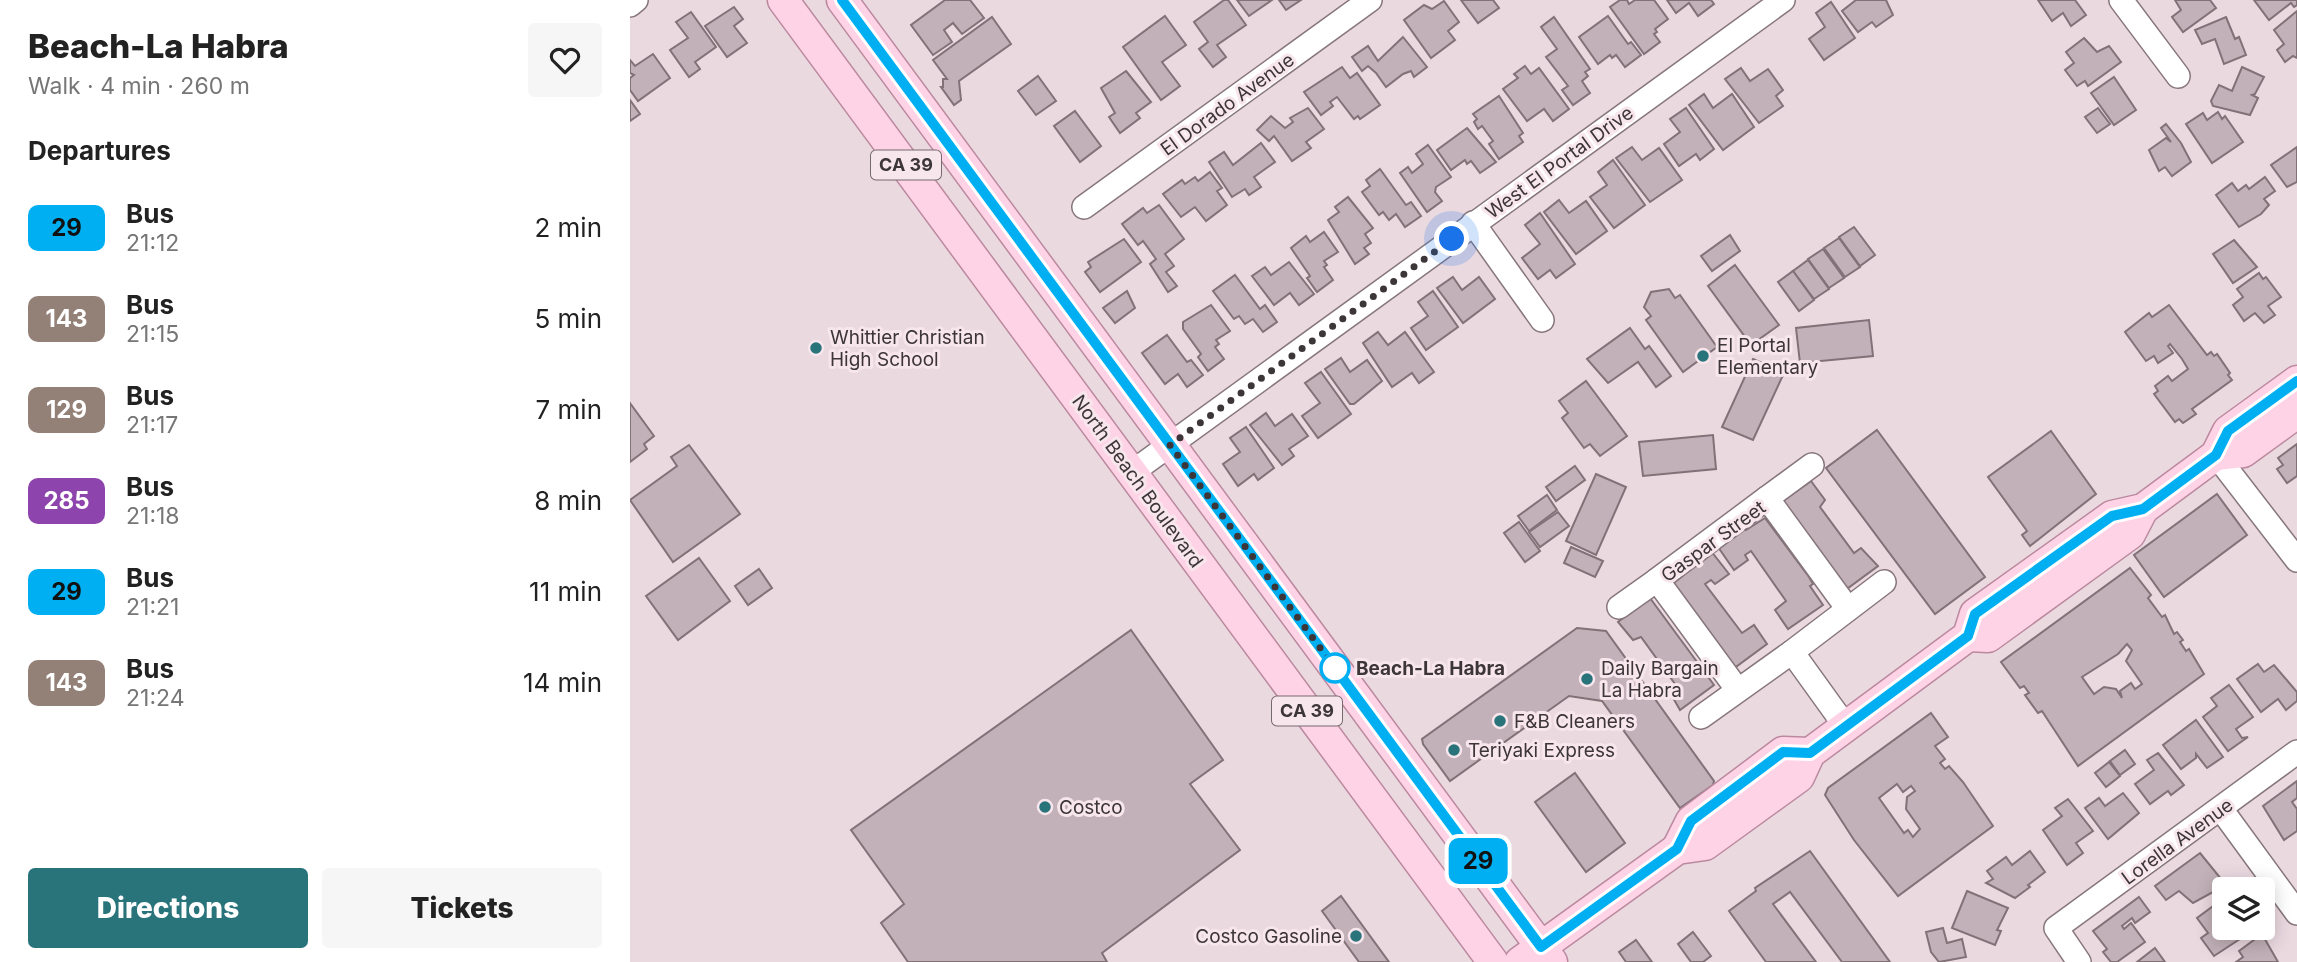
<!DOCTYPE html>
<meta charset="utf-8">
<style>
body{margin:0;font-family:Inter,sans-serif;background:#f6f6f6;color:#222;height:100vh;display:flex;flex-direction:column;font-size:26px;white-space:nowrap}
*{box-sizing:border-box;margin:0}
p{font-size:23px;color:#767676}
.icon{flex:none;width:38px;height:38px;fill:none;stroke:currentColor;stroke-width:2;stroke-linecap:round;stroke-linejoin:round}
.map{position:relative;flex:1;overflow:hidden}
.side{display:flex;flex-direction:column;background:#fff;width:630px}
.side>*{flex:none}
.badge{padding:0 14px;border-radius:10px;font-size:24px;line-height:46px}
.controls{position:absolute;left:1582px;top:877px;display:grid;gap:14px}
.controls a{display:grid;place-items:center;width:63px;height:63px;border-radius:7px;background:#fff;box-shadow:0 4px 18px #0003;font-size:35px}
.you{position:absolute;width:35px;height:35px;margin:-18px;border:5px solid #fff;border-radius:50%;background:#1a73e8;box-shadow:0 0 0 10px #1a73e833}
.map>.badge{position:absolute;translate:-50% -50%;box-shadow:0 0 0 4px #fff}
h2{padding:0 28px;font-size:26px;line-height:63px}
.round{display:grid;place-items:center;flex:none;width:74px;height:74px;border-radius:7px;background:#f6f6f6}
.headline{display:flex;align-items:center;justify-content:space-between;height:119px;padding:0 28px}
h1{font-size:33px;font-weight:800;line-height:52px}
.cta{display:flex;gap:14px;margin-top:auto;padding:14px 28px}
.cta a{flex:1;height:80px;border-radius:7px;background:#29737a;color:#fff;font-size:28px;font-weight:800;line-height:80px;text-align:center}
.cta a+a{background:#f6f6f6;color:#222}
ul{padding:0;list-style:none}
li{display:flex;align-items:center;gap:21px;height:91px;padding:0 28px}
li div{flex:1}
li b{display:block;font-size:26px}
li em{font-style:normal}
li .badge{min-width:77px;font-weight:700;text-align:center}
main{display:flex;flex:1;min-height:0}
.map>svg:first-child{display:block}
.building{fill:#c2b1b8;stroke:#827278;stroke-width:2;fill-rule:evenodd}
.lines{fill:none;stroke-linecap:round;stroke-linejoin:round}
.minor-casing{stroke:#87777d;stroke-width:26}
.major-casing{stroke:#bb899e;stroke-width:33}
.minor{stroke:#fff;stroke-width:23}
.major{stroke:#ffd3e6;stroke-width:30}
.line-casing{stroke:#fff;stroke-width:16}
.line{stroke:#00aff2;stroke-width:10}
.walk{stroke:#3d3639;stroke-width:7;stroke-dasharray:0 12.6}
.poi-dot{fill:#29737a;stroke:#f8e6ed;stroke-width:2.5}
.stop-dot{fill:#fff;stroke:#00aff2;stroke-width:3.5}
.labels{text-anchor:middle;stroke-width:6;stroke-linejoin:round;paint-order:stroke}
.shield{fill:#f8e6ed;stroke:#756b6f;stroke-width:2}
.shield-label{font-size:18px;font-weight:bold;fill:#3d3639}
.street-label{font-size:19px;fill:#3d3639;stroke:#f8e6ed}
.poi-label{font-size:19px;fill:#3d3639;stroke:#f8e6ed;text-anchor:start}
.stop-label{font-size:19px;font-weight:bold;fill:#3d3639;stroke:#f8e6ed;text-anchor:start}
</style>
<main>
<section class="side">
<div class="headline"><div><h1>Beach-La Habra</h1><p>Walk · 4 min · 260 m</p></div><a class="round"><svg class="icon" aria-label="heart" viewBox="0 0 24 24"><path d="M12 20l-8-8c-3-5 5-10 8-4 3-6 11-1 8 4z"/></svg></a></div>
<h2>Departures</h2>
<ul>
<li><span class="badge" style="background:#00aff2;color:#111">29</span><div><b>Bus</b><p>21:12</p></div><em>2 min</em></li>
<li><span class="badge" style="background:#938177;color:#fff">143</span><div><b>Bus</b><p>21:15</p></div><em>5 min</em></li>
<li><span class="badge" style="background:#938177;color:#fff">129</span><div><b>Bus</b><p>21:17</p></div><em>7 min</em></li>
<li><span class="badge" style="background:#8e44ad;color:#fff">285</span><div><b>Bus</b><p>21:18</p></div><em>8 min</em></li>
<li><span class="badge" style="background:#00aff2;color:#111">29</span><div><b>Bus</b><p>21:21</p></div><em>11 min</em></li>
<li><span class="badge" style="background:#938177;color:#fff">143</span><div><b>Bus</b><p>21:24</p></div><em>14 min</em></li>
</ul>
<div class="cta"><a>Directions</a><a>Tickets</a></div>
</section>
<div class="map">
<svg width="1667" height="962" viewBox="0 0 1667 962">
<rect width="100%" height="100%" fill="#ebd9e0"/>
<!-- building -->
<g class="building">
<polygon points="315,0 340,0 354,18 332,34 323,23 314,30 322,42 303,55 281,25"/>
<polygon points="594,0 598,0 616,25 587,45 596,57 583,67 569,49 578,42 564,22"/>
<polygon points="607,0 642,0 619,16"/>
<polygon points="649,0 671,0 656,10"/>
<polygon points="831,0 863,0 869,8 848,23"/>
<polygon points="990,0 997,0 999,4 1005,0 1024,0 1038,19 1025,29 1027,32 1024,34 1030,42 1014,54 980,7"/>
<polygon points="1037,0 1081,0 1084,4 1068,16 1059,3 1046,13"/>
<polygon points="1226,0 1256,0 1263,15 1246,27 1242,22 1228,32 1212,11"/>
<polygon points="1408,0 1445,0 1456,15 1441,26 1433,13 1422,21"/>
<polygon points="1545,0 1580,0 1586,8 1553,32 1542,17 1551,10"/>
<polygon points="1624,0 1667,0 1667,5 1664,7 1661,3 1639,20"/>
<polygon points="814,1 829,22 818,31 825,40 801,58 774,20 794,5 802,9"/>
<polygon points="1201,2 1225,38 1194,60 1179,39 1195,27 1186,13"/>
<polygon points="104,7 113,19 104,26 117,43 97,57 75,26"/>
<polygon points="1667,11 1667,58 1663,56 1655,62 1647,50 1654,44 1644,30"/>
<polygon points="61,12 86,47 65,62 70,69 59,77 40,50 58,38 46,22"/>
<polygon points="535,16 556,45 532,62 550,86 531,100 493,47"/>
<polygon points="978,16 998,44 1001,42 1011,55 995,67 986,55 982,58 980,55 968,64 949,37"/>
<polygon points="362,17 381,44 329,81 331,100 324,105 311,87 313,87 313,79 317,79 303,60"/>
<polygon points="924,17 960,69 955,72 958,76 952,81 960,93 943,105 932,90 938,86 916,57 927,49 911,27"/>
<polygon points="1596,17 1605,39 1609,37 1616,55 1594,64 1585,39 1572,44 1565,30"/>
<polygon points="773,37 797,67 784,77 781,71 773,74 756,87 746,73 738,66 732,71 722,57 738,46 748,61"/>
<polygon points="1454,38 1467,52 1479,46 1491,62 1458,86 1455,81 1447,86 1435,70 1444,63 1436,52"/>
<polygon points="23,54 40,78 8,101 0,90 0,78 4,75 0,73 0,60 5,66"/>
<polygon points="895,66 901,74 909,68 939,109 923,121 914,109 897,121 873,89 888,78 884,74"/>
<polygon points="712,67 720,78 727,73 750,105 730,119 728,116 724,119 707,97 700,102 703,106 691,115 674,92"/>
<polygon points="1612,67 1634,77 1625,94 1622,95 1628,98 1620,115 1583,106 1581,101 1589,85 1602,91"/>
<polygon points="1111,68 1120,81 1138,69 1153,90 1146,96 1153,106 1129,123 1095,79"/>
<polygon points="496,71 521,102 506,113 510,118 490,133 479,117 485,113 471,88"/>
<polygon points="408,76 426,101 406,115 388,91"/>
<polygon points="1484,77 1506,110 1484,125 1461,93"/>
<polygon points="1074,94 1083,108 1102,94 1124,127 1093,150 1059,105"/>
<polygon points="869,96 893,133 889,136 893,142 869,159 859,144 863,141 852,126 848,129 844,122 847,119 843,114"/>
<polygon points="0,100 10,114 0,121"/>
<polygon points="678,108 694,129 676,142 681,148 662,161 644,136 639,141 627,130 641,116 655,128 663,122 660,118"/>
<polygon points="1056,108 1084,149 1070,160 1066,154 1049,166 1034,144 1050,132 1040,119"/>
<polygon points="1468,108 1480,124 1467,133 1455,117"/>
<polygon points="445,111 471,146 450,162 424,126"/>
<polygon points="1588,112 1592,119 1595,116 1613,142 1582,163 1556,124 1573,113 1577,120"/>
<polygon points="1536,124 1551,143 1561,162 1542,176 1535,167 1529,171 1519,150 1536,138 1541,142 1531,128"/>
<polygon points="837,128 866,162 850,173 841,161 837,164 835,160 821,170 807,150"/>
<polygon points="631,143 645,162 624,177 631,187 619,195 615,189 602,197 579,162 594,152 603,165"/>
<polygon points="798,145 821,177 806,187 805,192 812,201 797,212 770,173 778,167 782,173 793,164 786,154"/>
<polygon points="1002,147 1012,160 1029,148 1052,180 1020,202 986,158"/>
<polygon points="1667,147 1667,182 1657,187 1641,165"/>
<polygon points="983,160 1015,205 984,228 960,197 977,185 968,172"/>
<polygon points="750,169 776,205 781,202 791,216 775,227 766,214 759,220 753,212 749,215 732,192 740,186 736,180"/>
<polygon points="580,172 592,188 587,191 597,205 576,221 565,207 551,217 533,194 552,180 555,184 565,177 568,181"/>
<polygon points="1635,177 1645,191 1634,199 1639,205 1631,214 1609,227 1586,195 1602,183 1608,191 1616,185 1619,189"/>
<polygon points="718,197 743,228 735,234 741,243 734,248 739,254 725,264 698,220 709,212 705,207"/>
<polygon points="929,200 939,213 956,201 977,231 946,254 914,212"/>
<polygon points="529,205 554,239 535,254 544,266 536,272 547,286 538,292 520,264 526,259 513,241 508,245 492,224 513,208 517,213"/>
<polygon points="910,213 945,264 926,278 920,270 908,279 892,258 910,244 895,225"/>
<polygon points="1224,227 1245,255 1230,266 1209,237"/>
<polygon points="694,232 708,252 694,261 697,265 694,267 703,280 687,292 677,278 680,276 661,248 676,236 680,242"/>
<polygon points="1100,235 1110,251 1082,271 1071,256"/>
<polygon points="1209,238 1230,267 1215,277 1194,248"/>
<polygon points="494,239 511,262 470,292 455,272 461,267 458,262"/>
<polygon points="1604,240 1627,267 1603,283 1583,254"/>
<polygon points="1193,249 1214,278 1199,288 1178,259"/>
<polygon points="1178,260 1199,289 1184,299 1163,271"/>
<polygon points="659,262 684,294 669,305 660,293 644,305 622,276 635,267 641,275"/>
<polygon points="1105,265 1149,325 1121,345 1078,286"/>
<polygon points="1163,271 1184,300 1169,311 1148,282"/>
<polygon points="1629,273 1633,279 1636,277 1651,297 1638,306 1645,315 1634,323 1625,313 1614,321 1603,305 1613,297 1607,289"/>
<polygon points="605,275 630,309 635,305 647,322 633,332 623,319 615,324 609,316 604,319 583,291"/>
<polygon points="823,277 832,290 849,277 865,299 833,323 807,288"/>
<polygon points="1039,289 1045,298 1050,295 1087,347 1053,372 1016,320 1021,316 1014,307 1021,292"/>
<polygon points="497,291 505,308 485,323 473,308"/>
<polygon points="803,291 828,327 796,350 781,328 798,316 788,302"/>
<polygon points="581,305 600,331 586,340 589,344 585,347 594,359 578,371 568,357 571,354 553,329 553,322"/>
<polygon points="1539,305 1577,355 1581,352 1584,356 1587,354 1600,373 1598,375 1602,380 1562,409 1566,414 1553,423 1549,419 1545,422 1524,394 1528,391 1525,386 1538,376 1542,381 1558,369 1552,359 1540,344 1538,346 1543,353 1528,363 1524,356 1516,361 1495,332 1519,313 1522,317"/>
<polygon points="1239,320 1243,356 1170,363 1166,328"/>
<polygon points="1000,328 1015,349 1019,346 1041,376 1026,387 1008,362 978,383 957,359"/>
<polygon points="748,332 758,345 775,332 804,372 789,383 782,373 762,387 733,343"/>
<polygon points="537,335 557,362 561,360 573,375 557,387 548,374 535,384 512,353"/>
<polygon points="711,358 720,372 737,360 752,381 724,404 720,404 695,369"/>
<polygon points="1123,359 1154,373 1123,440 1092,427"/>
<polygon points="691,372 721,414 688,438 672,416 690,403 675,383"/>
<polygon points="956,381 997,436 970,456 960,444 954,448 932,418 938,413 929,401"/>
<polygon points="0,403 24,436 14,444 17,449 0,462"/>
<polygon points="636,413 645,426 662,414 678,436 659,449 664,456 652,465 620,425"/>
<polygon points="616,427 644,468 628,480 624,474 608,486 593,464 610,452 600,438"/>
<polygon points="1247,430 1355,577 1305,614 1196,468"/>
<polygon points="1421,431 1466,494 1400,546 1392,535 1397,531 1358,477"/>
<polygon points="1083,435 1086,469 1013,476 1009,442"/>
<polygon points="1667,444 1667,476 1657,483 1647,469 1653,465 1648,458"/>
<polygon points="59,445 110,514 43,562 0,500 47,466 41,457"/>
<polygon points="945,466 955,480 926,501 916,487"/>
<polygon points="966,474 996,487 966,555 936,541"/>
<polygon points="1181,481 1195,500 1190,507 1224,553 1231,548 1248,566 1214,591 1149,504"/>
<polygon points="1587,494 1617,535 1534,597 1504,555"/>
<polygon points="917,495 927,510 899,531 888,516"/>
<polygon points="928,512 939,526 910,547 899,532"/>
<polygon points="1135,518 1179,577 1183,584 1180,586 1193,605 1158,629 1145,610 1156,601 1121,551 1115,555 1118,560 1104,570 1088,547 1113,526 1116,530"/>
<polygon points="889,522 910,551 895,562 874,533"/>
<polygon points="941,547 973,561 965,577 934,563"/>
<polygon points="1081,551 1099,574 1085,584 1081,580 1075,584 1112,633 1124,625 1137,644 1103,669 1039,587 1056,573 1054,569"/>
<polygon points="69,558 100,601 48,640 16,596"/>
<path d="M1500,568L1521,595L1518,598L1532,617L1535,615L1544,634L1547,632L1553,640L1550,642L1556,651L1559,649L1574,674L1448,766L1412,711L1408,713L1395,695L1399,693L1394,686L1390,688L1371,662ZM1497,644L1502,650L1496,661L1512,684L1505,689L1501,683L1490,691L1492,698L1486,689L1474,687L1464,694L1452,677L1488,654Z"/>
<polygon points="129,569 142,588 118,605 105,586"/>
<polygon points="1020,598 1084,685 1050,710 1038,689 1045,684 1011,637 1003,640 988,622"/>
<polygon points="947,628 976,631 1084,781 1083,785 1050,808 972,701 939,696 820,781 793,744 792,739"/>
<polygon points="501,630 593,760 560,784 610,850 472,953 477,962 278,962 251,923 274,904 221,830"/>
<polygon points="1628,664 1634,672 1644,665 1667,692 1667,701 1656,710 1648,699 1631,712 1607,679"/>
<polygon points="1599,685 1623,717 1606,729 1612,738 1618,737 1598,751 1573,717 1587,706 1581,698"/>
<path d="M1301,713L1318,737L1305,746L1315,759L1310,763L1315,769L1319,766L1333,782L1363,826L1268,896L1224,840L1195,795L1198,788ZM1267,784L1273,792L1281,786L1285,791L1277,797L1276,809L1290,829L1283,837L1278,830L1274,833L1249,798Z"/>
<polygon points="1566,720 1593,757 1577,768 1566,754 1566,758 1551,769 1533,745"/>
<polygon points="1495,750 1505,764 1490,775 1480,761"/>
<polygon points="1528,753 1554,785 1541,795 1538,791 1520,804 1505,784 1524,770 1517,760"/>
<polygon points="1479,762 1490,776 1476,787 1465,773"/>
<polygon points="945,773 995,843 956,872 905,802"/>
<polygon points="1667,781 1667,798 1662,802 1667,809 1667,831 1654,840 1633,806"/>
<polygon points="1493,793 1509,813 1478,839 1455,808 1469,798 1475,806"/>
<polygon points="1438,799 1463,831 1446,843 1453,853 1437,865 1413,830 1432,816 1425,808"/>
<polygon points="1180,851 1260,962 1212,962 1160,892 1143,904 1186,962 1136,962 1099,911 1126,891 1125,888"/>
<polygon points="1400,851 1415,872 1398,885 1400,887 1385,898 1356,883 1363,879 1357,871 1376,857 1382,865"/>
<polygon points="1570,853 1596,885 1563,903 1549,891 1536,900 1525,886"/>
<polygon points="1337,891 1378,908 1367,930 1371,931 1365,945 1322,928"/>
<polygon points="711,896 759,962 729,962 692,911"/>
<polygon points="1509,897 1520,912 1505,923 1502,918 1492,926 1494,929 1501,923 1515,942 1487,962 1481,962 1473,952 1477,949 1463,931"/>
<polygon points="1594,898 1594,928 1611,928 1616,935 1584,956 1571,938 1578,933 1567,918"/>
<polygon points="1313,928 1317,943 1332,939 1336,957 1309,962 1301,952 1296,932"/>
<polygon points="1063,932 1081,956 1073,962 1061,962 1048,944"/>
<polygon points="1632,934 1648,962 1606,962 1613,957 1609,951"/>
<polygon points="1006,940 1022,962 996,962 989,952"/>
<polygon points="1525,948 1535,962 1507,962"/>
</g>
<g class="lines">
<!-- minor casing -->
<g class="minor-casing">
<g id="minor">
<polyline points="1491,0 1548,76"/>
<polyline points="0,5 6,0"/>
<polyline points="454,207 740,0"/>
<polyline points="843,223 912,320"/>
<polyline points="1586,455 1667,560"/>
<polyline points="501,473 1153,0"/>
<polyline points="1137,498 1182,465"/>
<polyline points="989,607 1027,580"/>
<polyline points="1107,689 1027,580 1137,498 1218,609"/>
<polyline points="1071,717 1162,652"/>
<polyline points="1216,727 1162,652 1254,582"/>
<polyline points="1591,809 1667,913"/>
<polyline points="1449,962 1426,928 1667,752"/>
</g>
</g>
<!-- major casing -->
<g class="major-casing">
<g id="major">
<polyline points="153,0 863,962"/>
<polyline points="212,0 922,962"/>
<polyline points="1586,455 1613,452 1667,413"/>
<polyline points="1338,636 1358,637 1500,534 1513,509"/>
<polyline points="1047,849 1061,821 1153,752 1180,753"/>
<polyline points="890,962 1047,849 1075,845 1169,777 1180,753 1338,636 1345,614 1482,516 1513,509 1586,455 1598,431 1667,381"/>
</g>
</g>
<!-- minor -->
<use href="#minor" class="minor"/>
<!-- major -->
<use href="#major" class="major"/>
</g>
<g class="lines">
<!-- line casing -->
<g class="line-casing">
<polyline id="line" points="212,0 911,947 1047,849 1061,821 1153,752 1180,753 1338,636 1345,614 1482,516 1513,509 1586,455 1598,431 1667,381"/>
</g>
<!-- line -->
<use href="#line" class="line"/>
<!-- walk -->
<polyline class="walk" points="705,668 540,445 822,239"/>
</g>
<!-- markers -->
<g class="poi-dot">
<circle cx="186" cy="348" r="7"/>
<circle cx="1073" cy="356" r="7"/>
<circle cx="957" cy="679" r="7"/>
<circle cx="870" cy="721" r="7"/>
<circle cx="824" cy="750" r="7"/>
<circle cx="415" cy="807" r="7"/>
<circle cx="726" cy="936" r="7"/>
</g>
<circle class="stop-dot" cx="705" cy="668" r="14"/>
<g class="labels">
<!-- shield labels -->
<g class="shield">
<rect x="241" y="150.5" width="70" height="29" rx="5"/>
<rect x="642" y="696.5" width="70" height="29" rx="5"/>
</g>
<g class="shield-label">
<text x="276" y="171">CA 39</text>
<text x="677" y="717">CA 39</text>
</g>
<!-- street labels -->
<g class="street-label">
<text transform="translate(597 104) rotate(-36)" y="7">El Dorado Avenue</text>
<text transform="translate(929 162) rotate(-36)" y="7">West El Portal Drive</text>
<text transform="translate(508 481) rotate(54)" y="7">North Beach Boulevard</text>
<text transform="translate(1083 541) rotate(-36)" y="7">Gaspar Street</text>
<text transform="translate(1547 841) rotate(-36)" y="7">Lorella Avenue</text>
</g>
<!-- poi labels -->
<g class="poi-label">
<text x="200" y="344">Whittier Christian<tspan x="200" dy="22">High School</tspan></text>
<text x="1087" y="352">El Portal<tspan x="1087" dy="22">Elementary</tspan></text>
<text x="971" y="675">Daily Bargain<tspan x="971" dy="22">La Habra</tspan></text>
<text x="884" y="728">F&amp;B Cleaners</text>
<text x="838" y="757">Teriyaki Express</text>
<text x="429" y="814">Costco</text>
<text x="712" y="943" text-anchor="end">Costco Gasoline</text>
</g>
<!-- stop labels -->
<g class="stop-label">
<text x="726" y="675">Beach-La Habra</text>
</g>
</g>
</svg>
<div class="controls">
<a><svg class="icon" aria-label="layers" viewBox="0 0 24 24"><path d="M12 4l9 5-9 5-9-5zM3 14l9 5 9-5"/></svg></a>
</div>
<div class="you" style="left:822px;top:239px"></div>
<b class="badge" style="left:848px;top:861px;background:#00aff2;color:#111">29</b>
</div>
</main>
